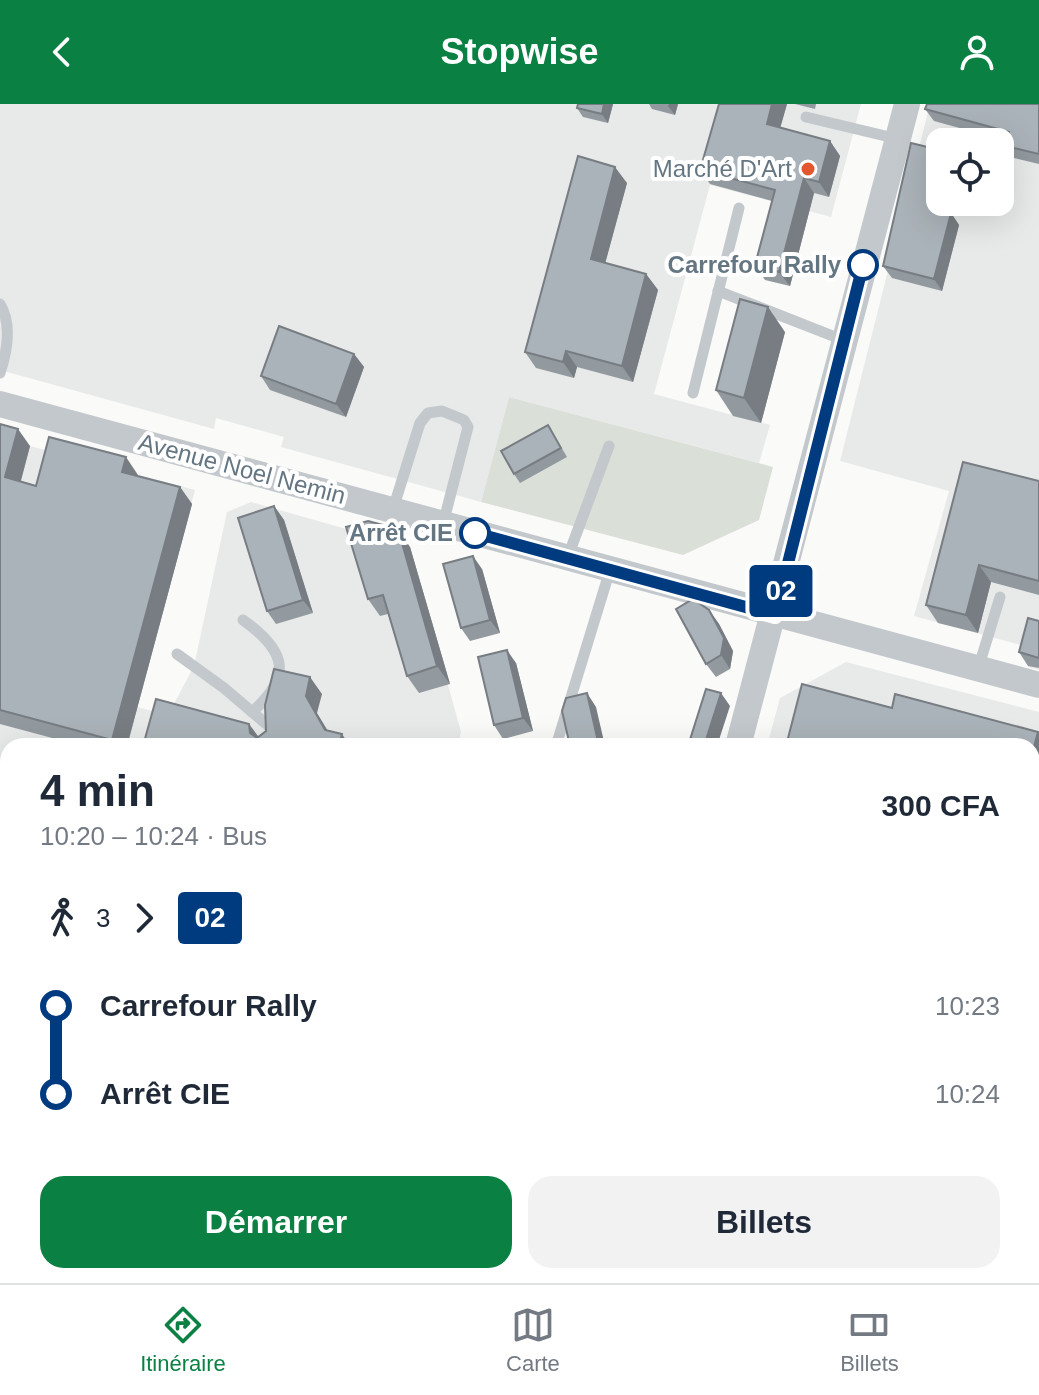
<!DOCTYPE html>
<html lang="fr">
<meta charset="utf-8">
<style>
body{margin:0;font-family:Arial,sans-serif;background:#f2f2f3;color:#1f2937;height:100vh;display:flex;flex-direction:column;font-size:30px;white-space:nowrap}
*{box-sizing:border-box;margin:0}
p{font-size:26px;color:#747a83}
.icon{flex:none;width:44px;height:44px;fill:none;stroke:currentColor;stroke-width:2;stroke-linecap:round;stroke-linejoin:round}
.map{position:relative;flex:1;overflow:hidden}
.details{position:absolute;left:0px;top:634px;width:1040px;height:546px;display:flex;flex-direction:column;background:#fff;border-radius:24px 24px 0 0;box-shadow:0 8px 32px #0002}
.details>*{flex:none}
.badge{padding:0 16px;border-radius:6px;font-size:28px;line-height:52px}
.buttons{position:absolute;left:926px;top:24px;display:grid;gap:16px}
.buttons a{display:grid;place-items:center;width:88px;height:88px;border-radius:16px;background:#fff;box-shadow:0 8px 32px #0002;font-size:40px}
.map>.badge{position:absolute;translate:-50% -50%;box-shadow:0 0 0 4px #fff}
.legs{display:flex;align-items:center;gap:12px;height:88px;padding:0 40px;font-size:26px}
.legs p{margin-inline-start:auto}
.overview{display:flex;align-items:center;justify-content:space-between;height:136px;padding:0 40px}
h1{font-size:44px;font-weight:600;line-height:60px}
.button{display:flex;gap:16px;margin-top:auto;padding:16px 40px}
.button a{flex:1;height:92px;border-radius:24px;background:#0b8043;color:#fff;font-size:32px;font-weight:600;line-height:92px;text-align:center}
.button a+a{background:#f2f2f3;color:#1f2937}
ul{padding:0 40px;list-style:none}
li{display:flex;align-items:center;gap:28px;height:88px;font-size:30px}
li i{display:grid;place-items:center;width:12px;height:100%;margin:0 10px;background:currentColor}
li i::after{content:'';width:20px;height:20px;margin:-10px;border:6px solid;border-radius:50%;background:#fff}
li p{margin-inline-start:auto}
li:first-child i{background:linear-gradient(#0000 50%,currentColor 0)}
li:last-child i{background:linear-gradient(currentColor 50%,#0000 0)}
header{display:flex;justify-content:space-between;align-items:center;height:104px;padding:0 40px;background:#0b8043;color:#fff;font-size:36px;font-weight:600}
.tabs{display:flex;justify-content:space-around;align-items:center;height:112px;border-top:2px solid #e0e1e3;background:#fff;font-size:22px;color:#747a83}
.tabs a{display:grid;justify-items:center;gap:4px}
.tabs .active{color:#0b8043}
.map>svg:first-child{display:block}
.built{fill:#e8e9e9;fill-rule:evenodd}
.green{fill:#dadfd7}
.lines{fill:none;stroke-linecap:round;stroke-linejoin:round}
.service{stroke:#c3c8cc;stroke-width:11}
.minor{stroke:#c3c8cc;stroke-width:22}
.tertiary{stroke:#c3c8cc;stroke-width:26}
.wall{fill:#929a9f}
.shaded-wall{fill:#777d82}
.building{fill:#aab3b9;stroke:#777d82;stroke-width:2}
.line-1-casing{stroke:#fff;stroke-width:18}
.line-1{stroke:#003b80;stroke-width:12}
.poi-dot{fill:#e4572e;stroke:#fff;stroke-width:3}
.stop-1-dot{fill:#fff;stroke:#003b80;stroke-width:4}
.labels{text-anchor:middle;stroke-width:8;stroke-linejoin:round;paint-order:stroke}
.poi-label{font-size:24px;fill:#657683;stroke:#fff;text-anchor:end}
.stop-label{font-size:24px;font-weight:bold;fill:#657683;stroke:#fff;text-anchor:end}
.street-label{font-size:24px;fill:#657683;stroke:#fff}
</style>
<header><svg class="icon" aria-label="back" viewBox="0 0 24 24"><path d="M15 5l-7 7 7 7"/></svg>Stopwise<svg class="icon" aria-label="person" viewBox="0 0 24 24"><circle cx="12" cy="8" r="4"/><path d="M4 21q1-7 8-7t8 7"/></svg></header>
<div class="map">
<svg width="1039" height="1179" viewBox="0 0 1039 1179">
<rect width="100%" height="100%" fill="#fafaf8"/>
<!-- built -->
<g class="built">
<polygon points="0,0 861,0 831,113 710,81 654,290 770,321 759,359 509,293 481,398 281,343 284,333 216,314 214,325 0,266"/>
<path d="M930,0H1039V566L1028,563L1032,544L914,512L949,387L840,357ZM940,38H1000V98H940Z"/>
<polygon points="0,334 195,386 137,603 168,611 194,562 227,408 251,398 410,443 461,628 458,642 8,642 8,1129 0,1128"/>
<polygon points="846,558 1039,608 1039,1179 676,1179 671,1172 1032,1172 1032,642 767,642 780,594"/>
</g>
<!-- green -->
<g class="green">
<polygon points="509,293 773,363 759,416 683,451 481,398"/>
<polygon points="0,1167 8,1167 8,1172 146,1179 0,1179"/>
</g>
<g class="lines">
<!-- service -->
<g class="service">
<polyline points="806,13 898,35"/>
<polyline points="718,187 843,236"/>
<path d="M0,200C12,220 7,248 0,269"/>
<polyline points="693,289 739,104"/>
<polyline points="393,405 420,319 428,309 442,307 464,316 468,323 443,420"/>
<polyline points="567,455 609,342"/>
<path d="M243,516C285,546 294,571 252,608"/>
<polyline points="177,550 224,584 271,624 269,642"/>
<polyline points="978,565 1000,493"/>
<polyline points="556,642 610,466"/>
</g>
<!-- minor -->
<g class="minor">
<polyline points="0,1149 8,1149"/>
<polyline points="291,1172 387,1179"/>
</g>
<!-- tertiary -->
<g class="tertiary">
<polyline points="0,300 1039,581"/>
<polyline points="738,642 907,0"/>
<polyline points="579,1179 586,1172"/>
</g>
</g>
<!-- wall -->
<g class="wall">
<polygon points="613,0 608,19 583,13 577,4"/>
<polygon points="649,0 678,0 675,11 652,5"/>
<polygon points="787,0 780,24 830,37 840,52 829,93 814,89 790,182 765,176 755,161 772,97 710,80 700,66"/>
<polygon points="795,0 816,0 815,5"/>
<polygon points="1039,0 1039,60 1014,54 1005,42 1007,37 934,17 925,5"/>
<polygon points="627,79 605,159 646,170 658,186 633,278 577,263 574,274 536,264 525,248"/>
<polygon points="940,98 944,98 941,107 951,109 959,121 942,187 892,174 883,162"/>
<polygon points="785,228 761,319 733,312 716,286"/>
<polygon points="354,250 364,263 346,313 270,286 261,272"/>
<polygon points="0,320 30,342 21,377 36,382 138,371 137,372 180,383 192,400 127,642 82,642 0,620"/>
<polygon points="548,321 567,353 520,379 514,370"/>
<polygon points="1039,377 1039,491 991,478 978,529 938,519 926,501"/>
<polygon points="274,402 284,416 313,509 276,520 267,507"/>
<polygon points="410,443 450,580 419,589 407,572 388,510 380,512 368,495"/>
<polygon points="482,465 500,529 470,537 461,524"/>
<polygon points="709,506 719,520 733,547 730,565 716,573 706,560"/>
<polygon points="1039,517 1039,564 1028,562 1019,548"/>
<polygon points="516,559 533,627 503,635 494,621"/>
<polygon points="0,713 8,715 8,824 0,822"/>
<polygon points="1032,815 1039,817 1039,872 1032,870"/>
</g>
<!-- shaded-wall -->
<g class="shaded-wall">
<polygon points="604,0 613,0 608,19 602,10"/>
<polygon points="669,0 678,0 675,11 668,2"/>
<polygon points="772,0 787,0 777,35 767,20"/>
<polygon points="830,37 840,52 829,93 819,78"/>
<polygon points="615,63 627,79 602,171 591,155"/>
<polygon points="940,68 940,98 944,98 939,116 931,104"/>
<polygon points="804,74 814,89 790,182 779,168"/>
<polygon points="951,109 959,121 942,187 934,175"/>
<polygon points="646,170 658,186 633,278 622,262"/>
<polygon points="768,203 785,228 761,319 744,294"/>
<polygon points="566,247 577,263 574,274 563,258"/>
<polygon points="354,250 364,263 346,313 336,300"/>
<polygon points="18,325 30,342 17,390 5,373"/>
<polygon points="126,353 138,371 134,385 122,368"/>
<polygon points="180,383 192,400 127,642 116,642 112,636"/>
<polygon points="274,402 284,416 313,509 303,496"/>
<polygon points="398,425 410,443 450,580 437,562"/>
<polygon points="473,452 482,465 500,529 490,516"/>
<polygon points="979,461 991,478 978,529 966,511"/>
<polygon points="709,506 719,520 733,547 730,565 721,551"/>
<polygon points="507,546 516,559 533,627 523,614"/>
<polygon points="310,573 322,590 317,609 337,642 325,626 306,592"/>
<polygon points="587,589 596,603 605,642 599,642"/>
<polygon points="721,589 730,602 717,642 704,642"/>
<polygon points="249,620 261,636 250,629"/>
<polygon points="1038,628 1039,630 1039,672 1032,698 1032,650"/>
<polygon points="342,630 350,642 339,642"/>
<polygon points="1038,733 1039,734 1039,777 1032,804 1032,755"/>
<polygon points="1032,997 1038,1006 1032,1031"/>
</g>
<!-- building -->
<g class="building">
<polygon points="578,0 604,0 602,10 577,4"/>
<polygon points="719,0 772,0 767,20 830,37 819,78 804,74 779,168 755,161 775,86 700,66"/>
<polygon points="927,0 1039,0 1039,50 1005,42 1009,28 925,5"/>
<polygon points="911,39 940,46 940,68 931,104 951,109 934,175 883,162"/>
<polygon points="578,52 615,63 591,155 646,170 622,262 566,247 563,258 525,248"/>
<polygon points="740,195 768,203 744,294 716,286"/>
<polygon points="279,222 354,250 336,300 261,272"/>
<polygon points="0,320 18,325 5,373 36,382 49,333 126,353 122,368 180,383 112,636 0,606"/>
<polygon points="548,321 561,344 514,370 501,347"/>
<polygon points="963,358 1039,377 1039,477 979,461 966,511 926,501"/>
<polygon points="274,402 303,496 267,507 238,414"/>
<polygon points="368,417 398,425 437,562 407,572 383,491 368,495 346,423"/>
<polygon points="473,452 490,516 461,524 443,460"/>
<polygon points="693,495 709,506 724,534 721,551 706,560 676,505"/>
<polygon points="1028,514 1039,517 1039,554 1019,548"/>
<polygon points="507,546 523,614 494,621 478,553"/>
<polygon points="274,565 310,573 306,592 325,626 342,630 339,642 143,642 156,595 249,620 250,629 257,634 266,627 265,601"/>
<polygon points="802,580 892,604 895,590 1038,628 1032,650 1032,642 786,642"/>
<polygon points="706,585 721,589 704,642 688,642"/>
<polygon points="587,589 599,642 570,642 562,607 566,594"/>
<polygon points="0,713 8,715 8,810 0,808"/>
<polygon points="1032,731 1038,733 1032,755"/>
<polygon points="1032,815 1039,817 1039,851 1036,861 1032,860"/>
<polygon points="1039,1104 1039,1123 1035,1116 1037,1105"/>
</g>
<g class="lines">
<!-- line-1 casing -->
<g class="line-1-casing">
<polyline id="line-1" points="475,429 775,511 863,161"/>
</g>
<!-- line-1 -->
<use href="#line-1" class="line-1"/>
</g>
<!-- markers -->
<circle class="poi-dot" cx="808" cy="65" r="8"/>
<g class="stop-1-dot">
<circle cx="863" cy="161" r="14"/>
<circle cx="475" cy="429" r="14"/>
</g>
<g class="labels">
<!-- poi labels -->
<g class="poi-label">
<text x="792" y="73">Marché D'Art</text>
</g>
<!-- stop labels -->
<g class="stop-label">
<text x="841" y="169">Carrefour Rally</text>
<text x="453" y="437">Arrêt CIE</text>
</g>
<!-- street labels -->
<g class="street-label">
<text transform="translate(242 365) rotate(15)" y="8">Avenue Noel Nemin</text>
</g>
</g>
</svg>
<div class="buttons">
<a><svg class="icon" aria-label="locate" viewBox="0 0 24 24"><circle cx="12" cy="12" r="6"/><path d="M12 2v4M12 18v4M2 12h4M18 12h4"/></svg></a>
</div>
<b class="badge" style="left:781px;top:487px;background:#003b80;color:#fff">02</b>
<section class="details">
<div class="overview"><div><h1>4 min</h1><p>10:20 – 10:24 · Bus</p></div><b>300 CFA</b></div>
<div class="legs"><svg class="icon" aria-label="walk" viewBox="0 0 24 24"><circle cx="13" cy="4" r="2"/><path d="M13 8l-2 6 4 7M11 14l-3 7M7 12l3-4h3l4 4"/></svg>3<svg class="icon" aria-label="forward" viewBox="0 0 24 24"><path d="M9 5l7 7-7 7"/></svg><b class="badge" style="background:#003b80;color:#fff">02</b></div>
<ul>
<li><i style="color:#003b80"></i><b>Carrefour Rally</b><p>10:23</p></li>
<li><i style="color:#003b80"></i><b>Arrêt CIE</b><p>10:24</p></li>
</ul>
<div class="button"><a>Démarrer</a><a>Billets</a></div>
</section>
</div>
<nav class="tabs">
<a class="active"><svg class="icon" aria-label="directions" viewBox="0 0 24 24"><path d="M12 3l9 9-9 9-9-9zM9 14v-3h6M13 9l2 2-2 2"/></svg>Itinéraire</a>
<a><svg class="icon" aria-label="map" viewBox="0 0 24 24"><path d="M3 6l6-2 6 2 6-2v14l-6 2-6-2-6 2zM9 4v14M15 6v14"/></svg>Carte</a>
<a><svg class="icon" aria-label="tickets" viewBox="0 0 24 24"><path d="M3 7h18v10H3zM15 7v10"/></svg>Billets</a>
</nav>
